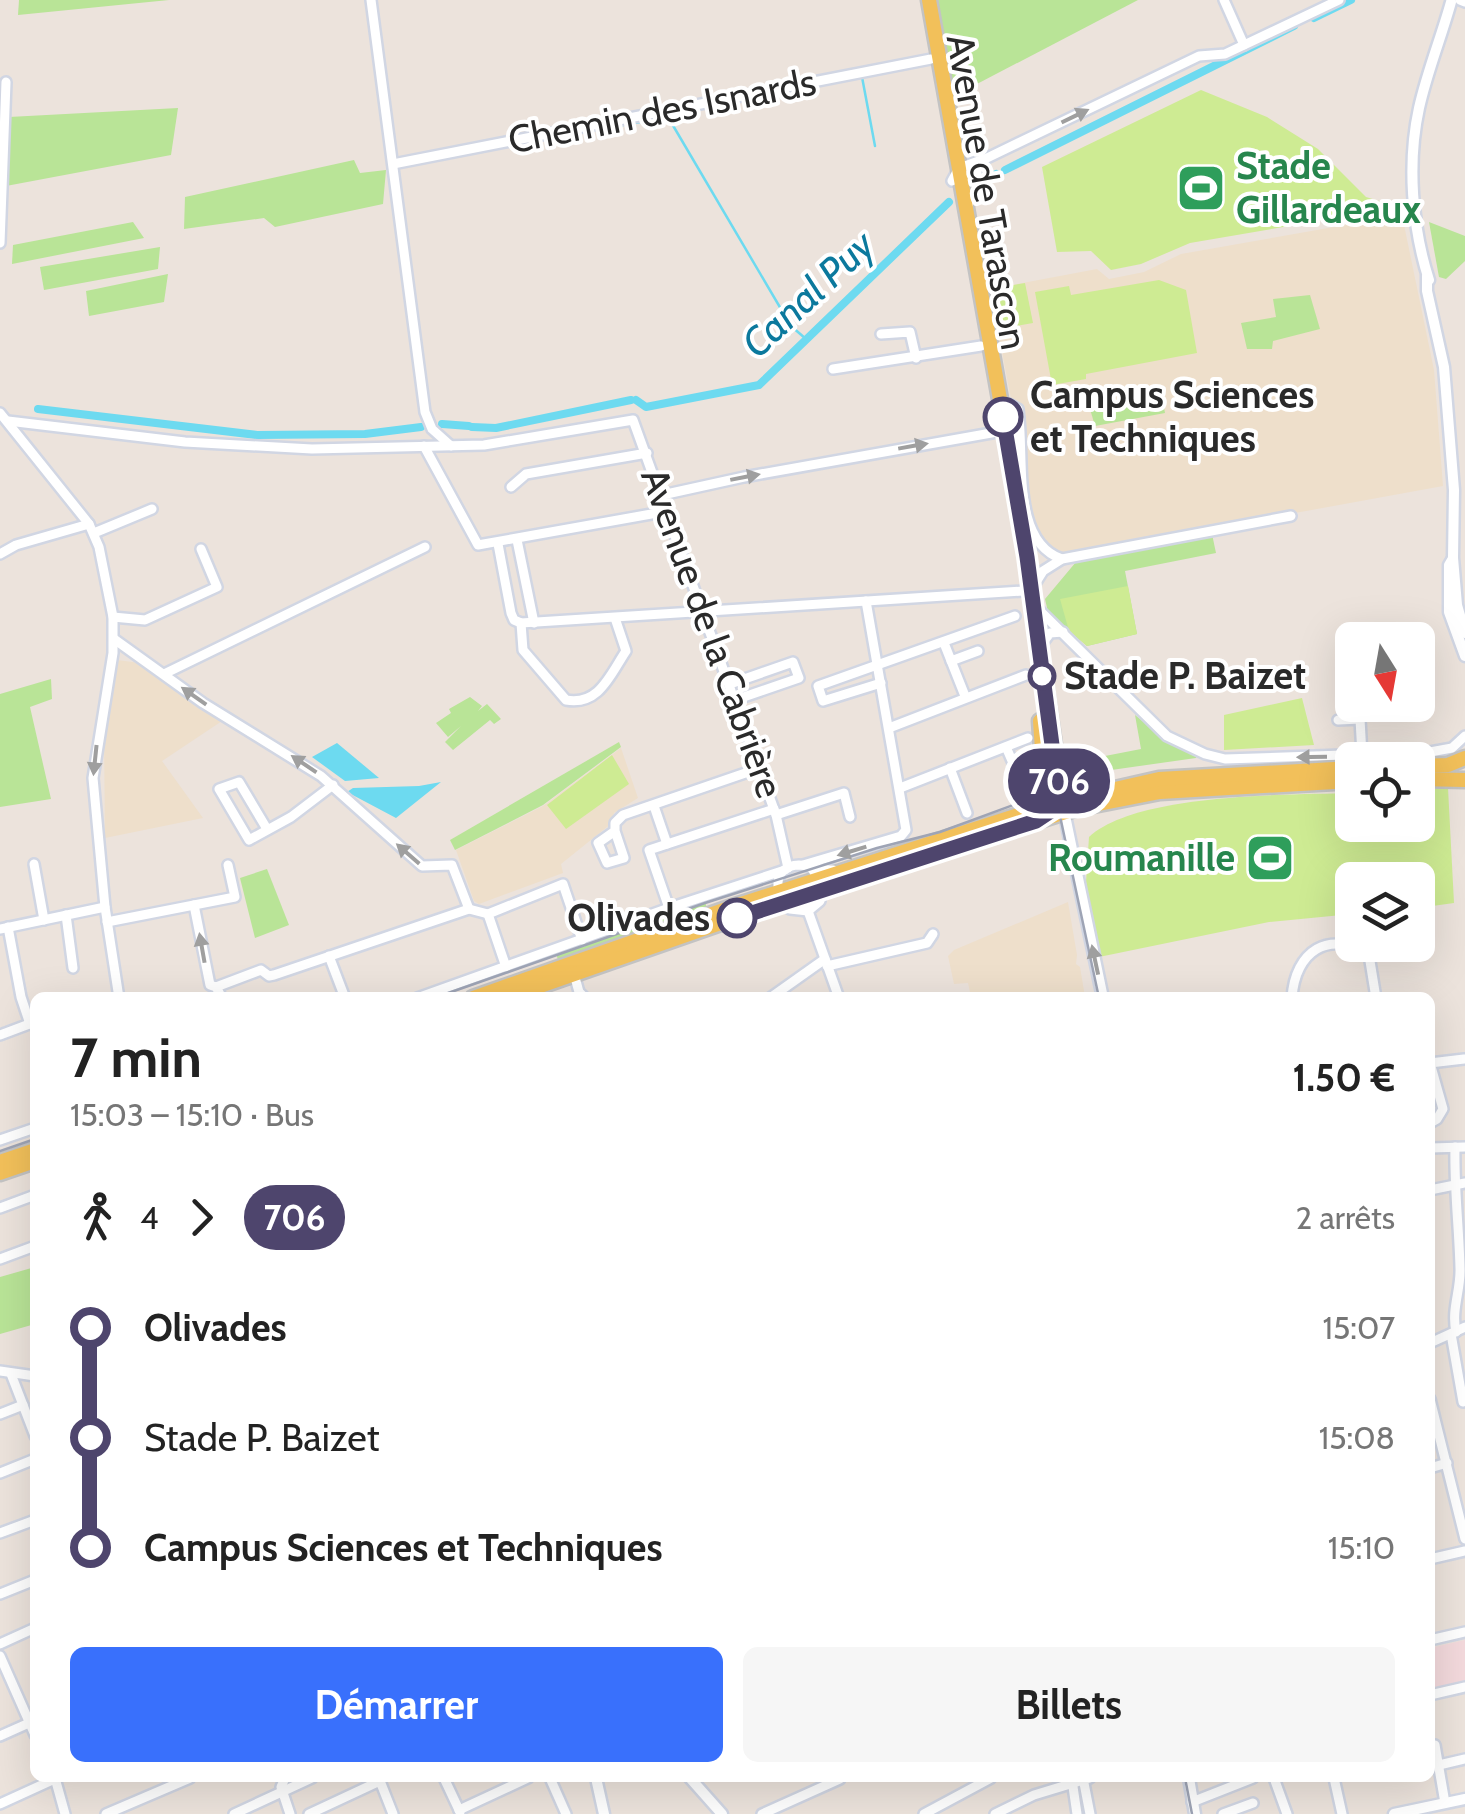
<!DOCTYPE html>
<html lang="fr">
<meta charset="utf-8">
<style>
body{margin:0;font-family:Cabin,sans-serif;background:#f6f6f6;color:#222;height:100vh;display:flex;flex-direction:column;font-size:38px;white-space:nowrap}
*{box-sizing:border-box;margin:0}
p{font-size:32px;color:#767676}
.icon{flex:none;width:55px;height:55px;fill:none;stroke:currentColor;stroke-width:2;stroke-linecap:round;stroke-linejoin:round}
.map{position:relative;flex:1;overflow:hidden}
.side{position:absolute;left:30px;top:992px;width:1405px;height:790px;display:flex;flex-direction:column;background:#fff;border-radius:15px;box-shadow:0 10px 40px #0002}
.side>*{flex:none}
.badge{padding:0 20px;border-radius:32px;font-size:35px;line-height:65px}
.needle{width:65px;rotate:169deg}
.controls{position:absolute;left:1335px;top:622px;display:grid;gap:20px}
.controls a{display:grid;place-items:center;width:100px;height:100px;border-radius:15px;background:#fff;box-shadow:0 10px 40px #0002;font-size:50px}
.map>.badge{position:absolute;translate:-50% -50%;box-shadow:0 0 0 5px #fff}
.legs{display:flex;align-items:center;gap:15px;height:110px;padding:0 40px;font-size:32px}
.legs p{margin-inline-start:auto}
.overview{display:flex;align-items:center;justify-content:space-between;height:170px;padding:0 40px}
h1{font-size:55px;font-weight:700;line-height:75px}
.button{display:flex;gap:20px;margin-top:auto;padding:20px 40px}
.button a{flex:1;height:115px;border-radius:15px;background:#3970fc;color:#fff;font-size:40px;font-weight:700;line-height:115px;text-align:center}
.button a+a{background:#f6f6f6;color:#222}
ul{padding:0 40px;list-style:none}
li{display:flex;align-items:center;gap:35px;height:110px;font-size:38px}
li i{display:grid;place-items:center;width:15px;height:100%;margin:0 12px;background:currentColor}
li i::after{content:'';width:25px;height:25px;margin:-12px;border:8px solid;border-radius:50%;background:#fff}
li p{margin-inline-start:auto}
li:first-child i{background:linear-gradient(#0000 50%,currentColor 0)}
li:last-child i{background:linear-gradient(currentColor 50%,#0000 0)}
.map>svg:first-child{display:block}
.education{fill:#eedfcb}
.medical{fill:#f3d9dc}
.green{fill:#b9e497}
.pitch{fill:#ceeb93}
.water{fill:#6ddaf0}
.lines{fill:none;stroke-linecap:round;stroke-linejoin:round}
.stream{stroke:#6ddaf0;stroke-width:2.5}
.canal{stroke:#6ddaf0;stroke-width:8}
.minor-casing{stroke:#d1d6e3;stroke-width:14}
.tertiary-casing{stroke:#d1d6e3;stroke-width:15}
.primary-casing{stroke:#c3c3c3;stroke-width:19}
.minor{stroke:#fff;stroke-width:9}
.tertiary{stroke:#fff;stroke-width:10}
.primary{stroke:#f2c05a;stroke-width:14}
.tram{stroke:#9ea4b5;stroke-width:2.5}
.oneway{fill:#9f9f9f}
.line-1-casing{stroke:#fff;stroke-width:22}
.line-1{stroke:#4e456d;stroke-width:15}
.stop-1-dot{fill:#fff;stroke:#4e456d;stroke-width:5}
.labels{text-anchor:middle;stroke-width:8;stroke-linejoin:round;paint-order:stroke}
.street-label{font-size:38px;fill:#2a2a2a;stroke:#fff}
.leisure-label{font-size:38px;font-weight:bold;fill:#27864d;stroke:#fff;text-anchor:start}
.stop-label{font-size:38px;font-weight:bold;fill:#2a2a2a;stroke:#fff;text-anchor:start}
.water-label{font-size:40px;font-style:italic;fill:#0b799d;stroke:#fff}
</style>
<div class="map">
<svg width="1465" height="1814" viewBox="0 0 1465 1814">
<rect width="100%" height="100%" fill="#ece3dc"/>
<!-- education -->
<g class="education">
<polygon points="1402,215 1434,370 1443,486 1060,556 1037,535 990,289 1097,269 1109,279 1144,272 1181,254"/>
<polygon points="117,660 140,663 222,721 162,761 203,818 105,838 104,736"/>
<polygon points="621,748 638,798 614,813 612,823 561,864 563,873 479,904 474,901 456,850 543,806"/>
<polygon points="1068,902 1077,955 1076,964 1080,967 1085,997 971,997 968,983 954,984 948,956 954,950"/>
</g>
<!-- medical -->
<polygon class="medical" points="1465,1640 1465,1686 1430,1694 1430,1648"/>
<!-- green -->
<g class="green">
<polygon points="19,0 169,0 18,15"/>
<polygon points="938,0 1138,0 954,96"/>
<polygon points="178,108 171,155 6,186 9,117"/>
<polygon points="354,160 360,173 386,170 383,204 275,227 264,218 184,229 185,197"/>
<polygon points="133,222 144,238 12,264 13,245"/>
<polygon points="1429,222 1465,236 1465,261 1446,279 1439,277"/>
<polygon points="160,247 158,269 44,290 40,267"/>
<polygon points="168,274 164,302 89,316 86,291"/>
<polygon points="1310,295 1320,329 1273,341 1272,349 1247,349 1241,323 1276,317 1273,299"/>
<polygon points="1162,397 1165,413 1095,426 1090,409"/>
<polygon points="1212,534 1216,553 1125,571 1137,634 1087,646 1048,612 1045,599 1076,562"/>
<polygon points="51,679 52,699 30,707 51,799 0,807 0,694"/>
<polygon points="470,697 482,706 478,711 487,704 501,719 494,724 490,720 453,750 445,742 461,726 448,737 436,723 451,713 449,709"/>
<polygon points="1135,715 1169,742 1197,755 1196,758 1083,774 1073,772 1069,763 1141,749"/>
<polygon points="619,742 621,747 543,805 455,850 450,840"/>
<polygon points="267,869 289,925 255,938 240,878"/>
<polygon points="704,899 707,908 558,960 556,953"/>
<polygon points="35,1267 35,1324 0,1334 0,1277"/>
</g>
<!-- pitch -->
<g class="pitch">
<polygon points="1201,90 1267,117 1318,149 1366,197 1399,207 1190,243 1141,264 1111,270 1091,251 1057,252 1042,167"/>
<polygon points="1159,280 1186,290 1197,353 1086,374 1086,379 1052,385 1035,292 1069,286 1071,295"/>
<polygon points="1025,283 1033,323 999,329 991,289"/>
<polygon points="1128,586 1137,634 1087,646 1069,631 1060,599"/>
<polygon points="1302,698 1314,745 1224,750 1224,715"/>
<polygon points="612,755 629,784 566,829 547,805"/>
<path d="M1448,788L1454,903L1418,908V880H1352V914L1269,922L1099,957L1086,882L1089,837C1137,793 1287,795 1352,793V825H1418V790Z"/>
</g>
<!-- water -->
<g class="water">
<polygon points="337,743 379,778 345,781 312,757"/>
<polygon points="441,782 396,818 347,792 353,788 419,786"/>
</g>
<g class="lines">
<!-- stream -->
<g class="stream">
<polyline points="859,77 862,77 875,146"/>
<polyline points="786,92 851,79"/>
<polyline points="751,98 768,95"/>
<polyline points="668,117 791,326 806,339"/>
<polyline points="560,136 686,114 704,107"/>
</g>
<!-- canal -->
<g class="canal">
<polyline points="1314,18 1351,0"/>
<polyline points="1005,170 1294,26"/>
<polyline points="983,181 996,174"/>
<polyline points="636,400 646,407 759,385 949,202"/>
<polyline points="38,409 257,435 365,434 421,427"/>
<polyline points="442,424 469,426"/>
<polyline points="472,427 496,428 631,400"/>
</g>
<!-- minor casing -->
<g class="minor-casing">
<g id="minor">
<polyline points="371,0 425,412 432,429 451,446"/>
<polyline points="1224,0 1244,45"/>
<polyline points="1460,0 1465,2"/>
<polyline points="393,164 931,59"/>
<polyline points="952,181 959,168 987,158 1199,56 1225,54 1339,0"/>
<polyline points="967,207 977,187 977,163"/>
<polyline points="0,243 6,82"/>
<polyline points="881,334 910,332 916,358"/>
<polyline points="833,369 981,346"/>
<polyline points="1001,406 1009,404 1018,409 1019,419 1016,424"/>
<polyline points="0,413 89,524 99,547 113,617 113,653 93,778 105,907 119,998"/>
<path d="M1019,419C1024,461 1012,542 1062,559"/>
<polyline points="8,421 185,442 312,449 484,445 633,420 776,815 788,868"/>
<polyline points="424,446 478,545 668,511"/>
<polyline points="511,487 526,474 647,453"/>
<polyline points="662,495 744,477 997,432"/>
<polyline points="94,533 152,509"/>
<polyline points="517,540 534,623"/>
<polyline points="498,544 511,613 514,620 521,623 1023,591 1031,590 1043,571 1062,559 1291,516"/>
<polyline points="0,554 16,545 89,524"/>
<polyline points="1035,606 1167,736 1205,754 1225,759 1430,752 1452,748 1465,736"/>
<polyline points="113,617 145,620 217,587 201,549"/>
<path d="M521,623L523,650L566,700C599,706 610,675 626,651L615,618"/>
<polyline points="114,639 203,703 321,776 422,866 452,865 469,909"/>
<polyline points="944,643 965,696"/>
<polyline points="1039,648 1050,633 1063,632"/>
<polyline points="951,661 978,651"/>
<polyline points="164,674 425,547"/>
<polyline points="881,683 823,701 818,686 1015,616"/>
<polyline points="730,684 793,662 799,678 735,700"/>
<polyline points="1338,720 1360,719 1362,755"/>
<polyline points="889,728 1026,675"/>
<polyline points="1006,747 1020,779"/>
<polyline points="950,768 967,813"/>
<polyline points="900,788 1028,738"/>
<polyline points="654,806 667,844"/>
<polyline points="776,815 844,793 850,817"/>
<polyline points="267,829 239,782 219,789 249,840 291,817 333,785"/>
<polyline points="615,831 624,858 607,863 598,843 615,831 615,823 623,815 760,768"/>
<polyline points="34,864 44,920"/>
<polyline points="803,865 901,836 906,830 866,601"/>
<path d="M812,869L822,884L820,901L808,911L790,909C774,896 771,866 799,865C810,865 820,871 833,870"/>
<polyline points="194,905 210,985 216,987 222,998"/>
<polyline points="669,908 649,850 774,809"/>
<polyline points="808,911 839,998"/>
<polyline points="66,915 73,968"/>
<polyline points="107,922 235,897 228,865"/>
<polyline points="8,927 21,997 30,1024"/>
<polyline points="0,929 105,907"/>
<polyline points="329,956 345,998"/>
<polyline points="827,966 927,943 933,934"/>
<polyline points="506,967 488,914 563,884 582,940"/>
<polyline points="574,974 579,992 585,998"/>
<polyline points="216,987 261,970 269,976 274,975 469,909 488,914"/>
<polyline points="417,998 669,908 785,870"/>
<polyline points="770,998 825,959"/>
<path d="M1292,998C1295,951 1329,929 1369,955L1376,998"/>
<polyline points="0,1035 32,1023"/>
<polyline points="1430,1063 1443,1109 1437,1119 1430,1123"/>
<polyline points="1430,1063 1464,1059"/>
<polyline points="0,1140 35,1128"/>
<path d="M1455,1147C1454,1188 1459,1227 1460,1268C1461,1290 1451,1309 1456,1332"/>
<polyline points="1430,1148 1465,1147"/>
<polyline points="1430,1190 1465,1183"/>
<polyline points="0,1208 35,1195"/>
<polyline points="0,1259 35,1246"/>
<polyline points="1451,1334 1463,1402"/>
<polyline points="1430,1343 1465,1327"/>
<polyline points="0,1371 35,1376"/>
<polyline points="11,1374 35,1436"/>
<polyline points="1430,1399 1465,1539"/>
<polyline points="0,1414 23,1405"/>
<polyline points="1430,1468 1447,1463"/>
<polyline points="0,1473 35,1459"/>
<polyline points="0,1533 35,1520"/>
<polyline points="1430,1559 1465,1551"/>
<polyline points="0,1594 35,1580"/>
<polyline points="1430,1640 1465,1632"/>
<polyline points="0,1644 35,1628"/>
<polyline points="0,1656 35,1735"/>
<polyline points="1430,1695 1465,1687"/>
<polyline points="0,1736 29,1723"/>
<polyline points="1430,1746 1435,1745 1445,1803"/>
<polyline points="1439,1765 1465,1759"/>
<polyline points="55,1778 65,1814"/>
<polyline points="285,1778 281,1787 290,1814"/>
<polyline points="444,1778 460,1812"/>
<polyline points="550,1778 566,1814"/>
<polyline points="1083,1778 1090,1814"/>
<polyline points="1274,1778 1287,1814"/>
<polyline points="1334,1778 1342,1814"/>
<polyline points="1072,1780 1077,1814"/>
<polyline points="1192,1802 1253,1778"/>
<polyline points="0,1804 57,1778"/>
<polyline points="459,1810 528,1778"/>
<polyline points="106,1814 190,1778"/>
<polyline points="234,1814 312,1778"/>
<polyline points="309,1814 380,1781 393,1814"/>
<polyline points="762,1814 840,1779"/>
<polyline points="924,1814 991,1778"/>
<polyline points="995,1814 1034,1795 1090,1778"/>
<polyline points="1223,1814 1253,1803"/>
</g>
</g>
<!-- tertiary casing -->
<g class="tertiary-casing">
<g id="tertiary">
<polyline points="1427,276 1427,291 1444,367 1454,490 1453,558 1457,605 1465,633"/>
<path d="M1429,280C1412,227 1407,163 1419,108C1427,72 1441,38 1451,2"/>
<polyline points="1452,560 1449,565 1449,612 1465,656"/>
<polyline points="1064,811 1103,998"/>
<polyline points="596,1778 604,1814"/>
<polyline points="690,1778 722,1814"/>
<polyline points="1189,1778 1195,1814"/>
<polyline points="1394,1814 1465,1799"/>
</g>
</g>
<!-- primary casing -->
<g class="primary-casing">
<g id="primary">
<polyline points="929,0 1019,506 1063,806"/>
<polyline points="1418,766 1448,765 1465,758"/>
<polyline points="1418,779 1465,780"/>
<polyline points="1038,808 1045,792 1040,721"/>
<polyline points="999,833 1078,808 1160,792 1352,781"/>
<polyline points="473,998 732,907 1062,801 1159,779 1352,768"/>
<polyline points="506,998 781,902 978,839"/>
<polyline points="0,1162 35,1150"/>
<polyline points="0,1173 35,1161"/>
</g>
</g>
<!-- minor -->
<use href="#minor" class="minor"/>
<!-- tertiary -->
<use href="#tertiary" class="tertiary"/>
<!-- primary -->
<use href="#primary" class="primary"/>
<!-- tram -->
<g class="tram">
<polyline points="434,998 705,903 877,848 940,832 1024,801 1046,802 1060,816 1099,998"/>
<polyline points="0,1151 35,1139"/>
<polyline points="1185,1778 1192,1814"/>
</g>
</g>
<!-- one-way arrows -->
<defs><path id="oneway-solid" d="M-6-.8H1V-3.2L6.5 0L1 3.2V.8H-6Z" transform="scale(2.5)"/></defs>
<g class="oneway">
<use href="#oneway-solid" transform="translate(1075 116) rotate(-26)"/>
<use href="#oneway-solid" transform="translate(913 446) rotate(-10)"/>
<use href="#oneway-solid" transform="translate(745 477) rotate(-11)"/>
<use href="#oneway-solid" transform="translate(194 696) rotate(-145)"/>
<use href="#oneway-solid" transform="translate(1312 757) rotate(179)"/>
<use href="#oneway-solid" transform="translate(95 760) rotate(96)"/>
<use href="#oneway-solid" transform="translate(304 764) rotate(-146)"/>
<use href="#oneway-solid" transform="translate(852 851) rotate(163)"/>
<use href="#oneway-solid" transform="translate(408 854) rotate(-139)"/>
<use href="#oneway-solid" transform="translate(202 948) rotate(-100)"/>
<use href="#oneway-solid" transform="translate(1095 960) rotate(-102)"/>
</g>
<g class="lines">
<!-- line-1 casing -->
<g class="line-1-casing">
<polyline id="line-1" points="737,918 1036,821 1060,805 1027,557 1003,417"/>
</g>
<!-- line-1 -->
<use href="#line-1" class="line-1"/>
</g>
<!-- icons -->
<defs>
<g id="stadium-square" transform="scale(2.5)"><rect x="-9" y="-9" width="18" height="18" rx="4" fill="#2e9e5b" stroke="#fff"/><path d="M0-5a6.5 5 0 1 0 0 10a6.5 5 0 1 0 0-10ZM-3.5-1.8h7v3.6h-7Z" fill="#fff"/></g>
</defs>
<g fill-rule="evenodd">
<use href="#stadium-square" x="1201" y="188"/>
<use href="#stadium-square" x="1270" y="858"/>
</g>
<!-- markers -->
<g class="stop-1-dot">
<circle cx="1003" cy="417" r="18"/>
<circle cx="1042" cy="676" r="12"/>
<circle cx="737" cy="918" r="18"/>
</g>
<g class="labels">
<!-- street labels -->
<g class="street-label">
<text transform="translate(662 111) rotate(-11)" y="13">Chemin des Isnards</text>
<text transform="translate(987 192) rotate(80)" y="13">Avenue de Tarascon</text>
<text transform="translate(712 633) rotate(70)" y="13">Avenue de la Cabrière</text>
</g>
<!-- leisure labels -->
<g class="leisure-label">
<text x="1236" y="179">Stade<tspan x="1236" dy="44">Gillardeaux</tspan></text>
<text x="1235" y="871" text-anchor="end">Roumanille</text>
</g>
<!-- stop labels -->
<g class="stop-label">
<text x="1030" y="408">Campus Sciences<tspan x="1030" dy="44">et Techniques</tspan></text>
<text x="1064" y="689">Stade P. Baizet</text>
<text x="710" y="931" text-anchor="end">Olivades</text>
</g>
<!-- water labels -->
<g class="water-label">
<text transform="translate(808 294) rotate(-43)" y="14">Canal Puy</text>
</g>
</g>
</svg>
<div class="controls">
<a><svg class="needle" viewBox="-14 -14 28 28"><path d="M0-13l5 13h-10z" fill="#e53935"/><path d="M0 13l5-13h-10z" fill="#767676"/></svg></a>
<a><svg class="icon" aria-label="locate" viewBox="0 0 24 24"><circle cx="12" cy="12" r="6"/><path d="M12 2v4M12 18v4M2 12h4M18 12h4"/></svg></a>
<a><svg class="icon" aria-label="layers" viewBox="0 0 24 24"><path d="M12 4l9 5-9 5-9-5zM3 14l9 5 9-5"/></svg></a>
</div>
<b class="badge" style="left:1059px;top:781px;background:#4e456d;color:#fff">706</b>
<section class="side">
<div class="overview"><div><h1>7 min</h1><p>15:03 – 15:10 · Bus</p></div><b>1.50 €</b></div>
<div class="legs"><svg class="icon" aria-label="walk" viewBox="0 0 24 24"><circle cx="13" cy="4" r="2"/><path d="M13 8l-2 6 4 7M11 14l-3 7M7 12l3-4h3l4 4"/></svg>4<svg class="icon" aria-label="forward" viewBox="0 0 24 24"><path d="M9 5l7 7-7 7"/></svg><b class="badge" style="background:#4e456d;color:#fff">706</b><p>2 arrêts</p></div>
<ul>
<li><i style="color:#4e456d"></i><b>Olivades</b><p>15:07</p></li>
<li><i style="color:#4e456d"></i><span>Stade P. Baizet</span><p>15:08</p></li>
<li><i style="color:#4e456d"></i><b>Campus Sciences et Techniques</b><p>15:10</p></li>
</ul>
<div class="button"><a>Démarrer</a><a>Billets</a></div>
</section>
</div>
